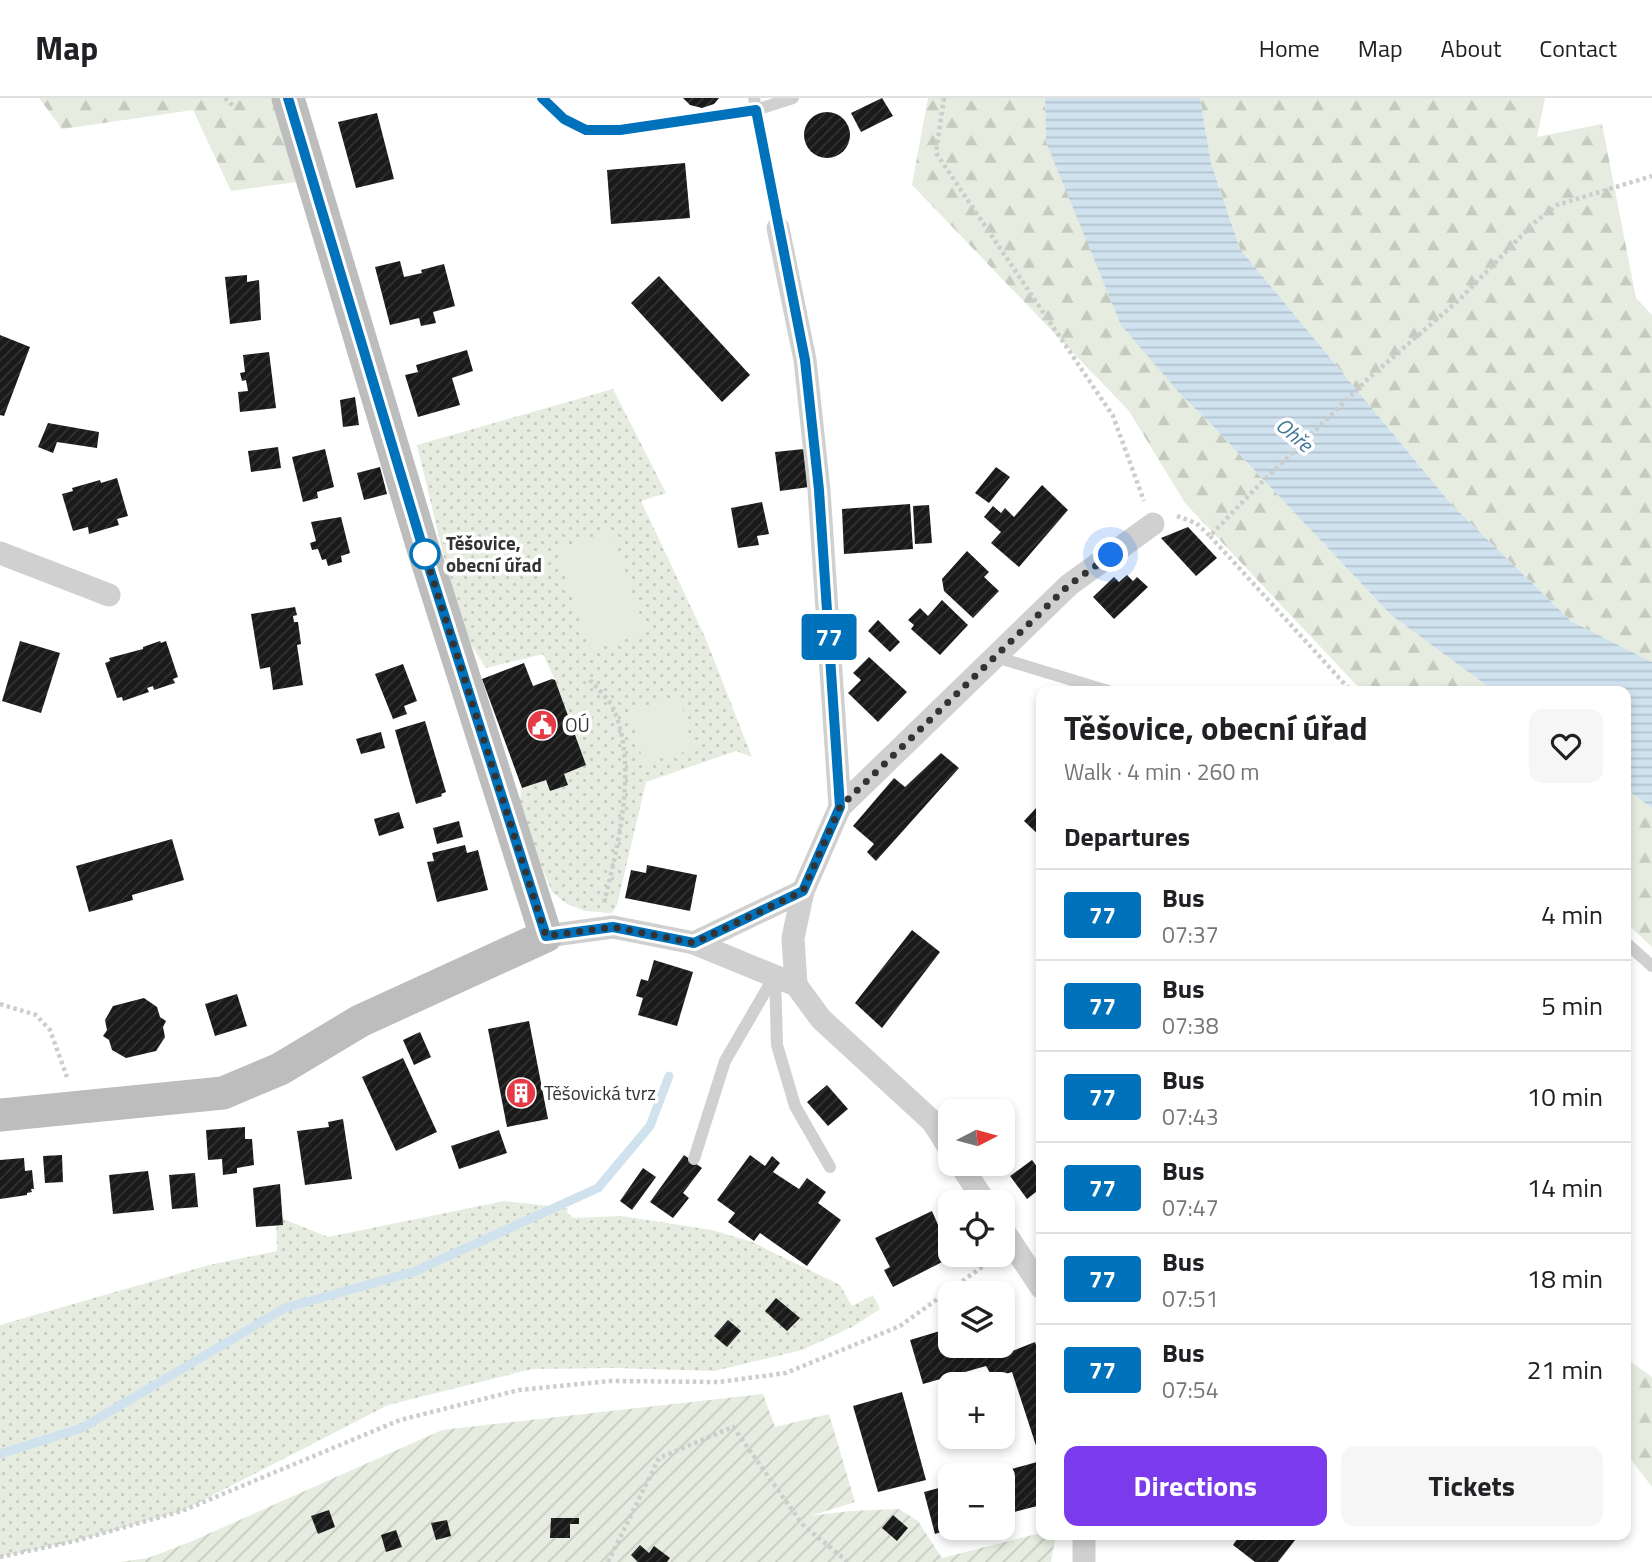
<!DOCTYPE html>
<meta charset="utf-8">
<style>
body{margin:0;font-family:"Titillium Web",sans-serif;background:#f6f6f6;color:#202124;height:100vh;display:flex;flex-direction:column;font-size:26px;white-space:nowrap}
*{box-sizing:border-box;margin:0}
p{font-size:23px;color:#757577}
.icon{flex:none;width:38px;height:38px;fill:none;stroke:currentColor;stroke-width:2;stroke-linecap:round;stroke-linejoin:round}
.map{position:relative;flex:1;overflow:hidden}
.sheet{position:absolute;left:1036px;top:588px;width:595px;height:854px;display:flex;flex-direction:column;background:#fff;border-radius:14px;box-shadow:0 4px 10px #0003}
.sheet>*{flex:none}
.badge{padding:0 14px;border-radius:5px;font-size:24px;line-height:46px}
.needle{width:46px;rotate:84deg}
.buttons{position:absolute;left:938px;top:1001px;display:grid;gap:14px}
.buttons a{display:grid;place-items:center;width:77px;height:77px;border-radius:14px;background:#fff;box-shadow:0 4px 10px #0003;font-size:35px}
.you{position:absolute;width:35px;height:35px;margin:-18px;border:5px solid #fff;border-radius:50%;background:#1a73e8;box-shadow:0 0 0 10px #1a73e833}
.map>.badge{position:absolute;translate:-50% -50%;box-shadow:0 0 0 4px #fff}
h2{padding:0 28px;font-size:26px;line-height:63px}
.round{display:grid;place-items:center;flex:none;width:74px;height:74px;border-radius:14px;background:#f6f6f6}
.headline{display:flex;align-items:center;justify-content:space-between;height:119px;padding:0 28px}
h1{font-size:33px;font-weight:700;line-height:52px}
.cta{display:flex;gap:14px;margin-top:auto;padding:14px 28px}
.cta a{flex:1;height:80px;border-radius:14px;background:#7c3aed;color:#fff;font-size:28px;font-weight:700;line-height:80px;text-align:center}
.cta a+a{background:#f6f6f6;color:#202124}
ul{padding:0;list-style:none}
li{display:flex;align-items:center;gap:21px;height:91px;padding:0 28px;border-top:2px solid #e0e0e0}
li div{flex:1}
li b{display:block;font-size:26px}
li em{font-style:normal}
li .badge{min-width:77px;font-weight:700;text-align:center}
header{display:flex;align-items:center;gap:42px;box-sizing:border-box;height:98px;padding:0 35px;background:#fff;border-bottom:2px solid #e0e0e0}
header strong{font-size:33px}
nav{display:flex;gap:38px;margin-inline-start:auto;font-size:24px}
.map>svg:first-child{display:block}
.grass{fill:url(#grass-dots)}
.forest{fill:url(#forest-firs)}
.park{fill:#e6ecdf}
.garden{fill:url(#garden-furrows)}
.water{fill:url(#water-rules)}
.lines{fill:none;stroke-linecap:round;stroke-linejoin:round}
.stream{stroke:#cfe2ee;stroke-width:9}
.building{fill:url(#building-hatch)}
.path{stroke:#cdcdcd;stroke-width:4.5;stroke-dasharray:3.5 3.5;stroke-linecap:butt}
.lane{stroke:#d0d0d0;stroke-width:12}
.street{stroke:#d0d0d0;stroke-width:23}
.secondary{stroke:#bdbdbd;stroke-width:33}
.line-casing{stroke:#fff;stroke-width:16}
.line{stroke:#0072bc;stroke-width:10}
.walk{stroke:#333;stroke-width:7;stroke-dasharray:0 12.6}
.stop-dot{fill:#fff;stroke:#0072bc;stroke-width:3.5}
.labels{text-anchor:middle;stroke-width:7;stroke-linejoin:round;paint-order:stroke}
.stop-label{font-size:19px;font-weight:bold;fill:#333;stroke:#fff;text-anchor:start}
.poi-label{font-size:19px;fill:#333;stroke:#fff;text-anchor:start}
.water-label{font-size:21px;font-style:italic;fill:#3f7597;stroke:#fff}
</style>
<header>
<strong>Map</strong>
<nav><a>Home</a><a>Map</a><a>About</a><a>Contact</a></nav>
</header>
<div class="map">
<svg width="1652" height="1464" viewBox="0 0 1652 1464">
<defs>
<pattern id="grass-dots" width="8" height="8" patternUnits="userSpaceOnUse" patternTransform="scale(1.75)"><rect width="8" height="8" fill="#e6ecdf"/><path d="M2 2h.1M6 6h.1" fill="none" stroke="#c6cbc0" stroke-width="1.8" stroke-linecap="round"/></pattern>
<pattern id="forest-firs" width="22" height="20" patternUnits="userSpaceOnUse" patternTransform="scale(1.75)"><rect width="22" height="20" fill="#e6ecdf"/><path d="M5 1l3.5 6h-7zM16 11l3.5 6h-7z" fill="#c6cbc0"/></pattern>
<pattern id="garden-furrows" width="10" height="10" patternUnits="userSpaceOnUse" patternTransform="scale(1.75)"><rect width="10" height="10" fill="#e6ecdf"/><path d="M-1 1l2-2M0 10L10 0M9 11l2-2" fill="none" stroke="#c6cbc0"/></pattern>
<pattern id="water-rules" width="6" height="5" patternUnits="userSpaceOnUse" patternTransform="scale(1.75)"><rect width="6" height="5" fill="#cfe2ee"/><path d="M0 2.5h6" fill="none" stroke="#b2c2cd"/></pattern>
<pattern id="building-hatch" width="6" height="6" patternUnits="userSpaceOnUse" patternTransform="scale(1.75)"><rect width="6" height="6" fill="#1a1a1a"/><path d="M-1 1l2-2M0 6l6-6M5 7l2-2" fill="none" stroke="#333"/></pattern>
</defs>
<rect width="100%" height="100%" fill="#fff"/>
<!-- grass -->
<g class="grass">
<polygon points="613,291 666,395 641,403 705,539 752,659 736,653 646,684 617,807 612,815 585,813 567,806 552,794 518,712 522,690 546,682 551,693 567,687 564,676 586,667 555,582 543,556 486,570 461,531 417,347"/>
<polygon points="504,1103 568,1110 567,1114 573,1120 621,1118 712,1132 752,1144 840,1187 852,1208 873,1197 880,1211 852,1229 802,1252 714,1273 615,1270 532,1271 388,1307 182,1413 75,1443 0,1459 0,1227 209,1167 277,1153 276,1118 328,1139"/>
</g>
<!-- forest -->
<g class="forest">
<polygon points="39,0 272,0 297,84 231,93 193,12 62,31"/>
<polygon points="928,0 1045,0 1046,44 1182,298 1210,325 1391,517 1494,593 1362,593 1185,405 1129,313 912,87"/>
<polygon points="1200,0 1545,0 1537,39 1602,26 1636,200 1652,217 1652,564 1571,523 1452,407 1240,151 1211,65"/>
<polygon points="1626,691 1652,710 1652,849 1626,825"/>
<polygon points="1626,1260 1652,1279 1652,1389 1626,1355"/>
</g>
<!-- park -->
<g class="park">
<polygon points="610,433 645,533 591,552 556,452"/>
<polygon points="680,600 693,652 643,664 630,612"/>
</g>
<!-- garden -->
<polygon class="garden" points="763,1296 775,1329 829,1316 855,1404 810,1418 850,1413 899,1411 918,1423 942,1460 1041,1435 1056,1437 1051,1464 120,1464 148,1460 190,1444 442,1332"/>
<!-- water -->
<polygon class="water" points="1045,0 1200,0 1211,65 1240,151 1452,407 1571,523 1652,564 1652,710 1626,691 1626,593 1494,593 1391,517 1210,325 1182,298 1121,227 1046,44"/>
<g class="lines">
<!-- stream -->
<polyline class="stream" points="0,1356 82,1330 285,1210 413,1174 598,1090 650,1028 669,978"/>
</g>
<!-- building -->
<g class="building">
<polygon points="683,0 719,0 714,6 702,10 690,7"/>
<polygon points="882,0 893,18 861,34 851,15"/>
<circle cx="827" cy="37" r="23"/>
<polygon points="377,15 394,81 356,90 338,24"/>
<polygon points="685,65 690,120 611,126 607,72"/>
<polygon points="400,163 404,179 422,175 421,172 444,166 455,208 433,214 436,225 421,228 419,220 390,227 375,169"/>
<polygon points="247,177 247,184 259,182 261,222 230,226 225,179"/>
<polygon points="659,178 750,277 722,304 631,205"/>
<polygon points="0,237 30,249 4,318 0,317"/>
<polygon points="467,252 473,273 452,280 460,307 418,319 405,277 418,274 416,267"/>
<polygon points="269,254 276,310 240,314 238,294 248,293 246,282 242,283 240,275 245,274 243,257"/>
<polygon points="355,299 359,327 343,329 340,302"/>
<polygon points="48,325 99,334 97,350 57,344 53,355 38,349"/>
<polygon points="278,349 281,370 251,374 248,353"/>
<polygon points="325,351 334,389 317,394 318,400 303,404 292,359"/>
<polygon points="804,351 809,389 780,393 775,354"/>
<polygon points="380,369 387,396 364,402 357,375"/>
<polygon points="996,369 1010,379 989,405 975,395"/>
<polygon points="117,380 128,418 117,421 119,427 89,436 88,429 73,433 62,396 73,393 72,390 100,382 101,385"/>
<polygon points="1042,387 1068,412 1019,469 991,445 1001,434 984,419 993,408 1001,415 1005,410 1014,419"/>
<polygon points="762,404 769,436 757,438 759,447 738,450 731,410"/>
<polygon points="910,406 913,451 844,456 842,411"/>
<polygon points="929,407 932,445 915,446 913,408"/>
<polygon points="341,419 350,455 341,458 342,464 328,468 326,461 322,462 318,451 312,452 310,445 316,443 311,424"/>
<polygon points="1188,429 1217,460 1196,478 1161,440"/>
<polygon points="967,453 989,474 984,479 999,493 973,520 944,493 942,481"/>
<polygon points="1127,477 1133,483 1137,479 1148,489 1114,521 1093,499 1114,479 1119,484"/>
<polygon points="942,502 968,527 940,557 911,531 914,527 908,522 920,510 928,518"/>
<polygon points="295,509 297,517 293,518 294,524 298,524 301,546 297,547 303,587 273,592 270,569 260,571 251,516"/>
<polygon points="878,522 900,544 890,554 868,533"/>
<polygon points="20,543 60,555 41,615 2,603"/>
<polygon points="160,543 161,545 166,543 178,579 173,581 175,585 154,592 153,588 147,590 149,594 123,603 122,599 117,600 105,565 110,563 109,560 143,551 143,549"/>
<polygon points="869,559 907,594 878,624 848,595 861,582 853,575"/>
<polygon points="524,565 533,588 552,581 555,582 586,667 564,676 568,687 550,693 546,682 522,690 482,581"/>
<polygon points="403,566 417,603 404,608 407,616 393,621 375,576"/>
<polygon points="425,623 446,694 441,696 442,698 416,706 395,632"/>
<polygon points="381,634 385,650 361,656 356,641"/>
<polygon points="941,655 959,670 876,763 867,754 874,746 853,728 894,680 905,689"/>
<polygon points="1037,709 1041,713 1041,739 1024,723"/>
<polygon points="399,714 404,730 379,738 374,721"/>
<polygon points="459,723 463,739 437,746 433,730"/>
<polygon points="172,741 184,782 132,797 133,802 89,814 76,768"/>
<polygon points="465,747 467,755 478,752 488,792 437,804 427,764 434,763 432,755"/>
<polygon points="647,767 697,777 690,813 625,800 631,772 646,775"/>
<polygon points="912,832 940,854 882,930 855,905"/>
<polygon points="654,862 693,874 677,928 638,917 643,900 636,898 641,881 648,883"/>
<polygon points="237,896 247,928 215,938 205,906"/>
<polygon points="144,900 157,909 160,919 166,923 163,929 165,939 156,953 126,960 112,952 109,942 103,938 107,932 105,922 113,908"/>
<polygon points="529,923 548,1021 507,1029 488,931"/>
<polygon points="420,934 431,959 414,967 403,942"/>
<polygon points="403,960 437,1034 396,1053 362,979"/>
<polygon points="827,987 848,1011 828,1028 807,1004"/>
<polygon points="343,1021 352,1081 305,1087 297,1033 329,1029 328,1024"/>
<polygon points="245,1029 245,1041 252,1041 254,1067 237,1070 237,1075 223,1077 222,1061 208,1062 206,1032"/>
<polygon points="499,1032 507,1055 459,1071 451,1048"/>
<polygon points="62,1057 63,1084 45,1085 43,1058"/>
<polygon points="684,1057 702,1070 683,1095 689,1100 673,1120 650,1104"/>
<polygon points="750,1057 765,1068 772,1058 780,1065 773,1074 799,1091 807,1080 826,1094 818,1105 841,1122 807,1168 760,1135 754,1143 728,1124 735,1115 717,1102"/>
<polygon points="24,1060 25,1073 32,1072 34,1091 31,1091 32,1094 27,1095 27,1097 0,1101 0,1062"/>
<polygon points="1032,1062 1041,1074 1041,1090 1027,1101 1010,1078"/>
<polygon points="643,1070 656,1079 632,1112 620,1103"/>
<polygon points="148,1073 154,1112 113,1116 109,1077"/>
<polygon points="195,1075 198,1109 172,1111 169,1077"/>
<polygon points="280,1086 283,1127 256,1129 253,1090"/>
<polygon points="932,1113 952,1159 893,1189 884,1172 890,1169 875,1140"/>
<polygon points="776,1200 800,1220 787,1233 765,1213"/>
<polygon points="728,1222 741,1233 727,1249 714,1238"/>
<polygon points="950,1230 950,1248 1003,1248 1005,1256 1035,1244 1041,1263 1041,1407 1003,1417 1003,1377 990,1377 1041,1363 1012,1274 993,1280 986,1268 923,1286 910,1242"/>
<polygon points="902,1294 926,1382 878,1394 853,1308"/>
<polygon points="950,1387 950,1431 935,1436 924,1394"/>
<polygon points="329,1412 335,1429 318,1436 311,1418"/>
<polygon points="893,1417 908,1430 897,1443 882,1430"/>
<polygon points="551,1420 579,1420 579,1426 570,1426 570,1440 550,1440"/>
<polygon points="447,1422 451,1438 436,1442 431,1425"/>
<polygon points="396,1432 402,1449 386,1454 381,1437"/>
<polygon points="1240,1437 1299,1437 1278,1464 1255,1464 1233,1447"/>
<polygon points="640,1447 649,1455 654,1448 670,1460 667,1464 638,1464 631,1457"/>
</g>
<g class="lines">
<!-- path -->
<g class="path">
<polyline points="225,0 236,11"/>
<polyline points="944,0 936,55 1113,318 1144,403"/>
<polyline points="1177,418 1196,425 1210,438 1254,392 1370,279 1459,202 1534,125 1557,107 1652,78"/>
<polyline points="1210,438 1351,593"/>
<path d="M590,582C598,591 610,602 614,612C638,669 618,748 604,805"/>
<polyline points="0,906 36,917 50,932 67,979"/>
<polyline points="0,1459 75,1443 182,1413 400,1322 519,1292 610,1283 719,1284 786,1275 900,1228 993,1161"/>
<polyline points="608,1464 659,1360 733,1329 803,1427 848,1464"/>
</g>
<!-- lane -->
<g class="lane">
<polyline points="542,0 564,21 586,32 620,32 756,12 793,0"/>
<polyline points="754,0 778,130"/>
<polyline points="996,559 1108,593"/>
<polyline points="1626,845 1652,868"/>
<polyline points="775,877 777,947 795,1008 830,1069"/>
<polyline points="694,1061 725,963 775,877"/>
</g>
<!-- street -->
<g class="street">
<polyline points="778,130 805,262 819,392 840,709"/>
<polyline points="0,455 109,497"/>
<polyline points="546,838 613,829 694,845 796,887 821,921 933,1024 950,1051"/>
<polyline points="694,845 803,793"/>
<polyline points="796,887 793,840 803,793 840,709 1069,487 1153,426"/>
<polyline points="960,1066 985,1104"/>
<polyline points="1003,1132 1041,1189"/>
<polyline points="1084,1437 1084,1464"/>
</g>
<!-- secondary -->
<polyline class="secondary" points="0,1017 223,995 280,971 360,923 546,838 422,447 288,0"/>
</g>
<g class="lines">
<!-- line casing -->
<g class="line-casing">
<polyline id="line" points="288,0 422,447 546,838 613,829 694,845 803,793 840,709 819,392 805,262 756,12 620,32 586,32 564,21 542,0"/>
</g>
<!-- line -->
<use href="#line" class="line"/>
<!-- walk -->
<polyline class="walk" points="425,456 422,447 546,838 613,829 694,845 803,793 840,709 1069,487 1111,457"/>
</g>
<!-- icons -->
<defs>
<g id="civic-disc" transform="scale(1.575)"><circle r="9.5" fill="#e63946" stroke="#fff"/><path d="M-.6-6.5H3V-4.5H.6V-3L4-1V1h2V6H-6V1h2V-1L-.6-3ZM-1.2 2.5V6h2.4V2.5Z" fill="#fff"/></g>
<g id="building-disc" transform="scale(1.575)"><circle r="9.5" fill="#e63946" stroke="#fff"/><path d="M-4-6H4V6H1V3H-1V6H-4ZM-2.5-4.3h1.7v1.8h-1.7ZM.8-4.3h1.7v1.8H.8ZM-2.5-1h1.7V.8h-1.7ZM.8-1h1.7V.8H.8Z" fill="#fff"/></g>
</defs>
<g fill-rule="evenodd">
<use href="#civic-disc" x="542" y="627"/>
<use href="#building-disc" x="521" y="995"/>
</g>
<!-- markers -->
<circle class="stop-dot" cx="425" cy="456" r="14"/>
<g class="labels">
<!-- stop labels -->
<g class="stop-label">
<text x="446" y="452">Těšovice,<tspan x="446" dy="22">obecní úřad</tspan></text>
</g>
<!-- poi labels -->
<g class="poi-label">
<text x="565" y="634">OÚ</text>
<text x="544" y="1002">Těšovická tvrz</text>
</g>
<!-- water labels -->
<g class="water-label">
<text transform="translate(1294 337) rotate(40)" y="7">Ohře</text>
</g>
</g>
</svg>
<div class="buttons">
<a><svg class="needle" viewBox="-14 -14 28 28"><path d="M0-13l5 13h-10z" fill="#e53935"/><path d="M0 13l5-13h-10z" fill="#757577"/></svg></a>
<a><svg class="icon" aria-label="locate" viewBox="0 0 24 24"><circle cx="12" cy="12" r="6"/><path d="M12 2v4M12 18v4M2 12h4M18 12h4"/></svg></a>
<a><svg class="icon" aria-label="layers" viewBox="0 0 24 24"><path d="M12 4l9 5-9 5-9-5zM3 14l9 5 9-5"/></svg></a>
<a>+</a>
<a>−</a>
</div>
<div class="you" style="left:1111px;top:457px"></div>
<b class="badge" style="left:829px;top:539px;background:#0072bc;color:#fff">77</b>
<section class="sheet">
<div class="headline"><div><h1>Těšovice, obecní úřad</h1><p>Walk · 4 min · 260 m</p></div><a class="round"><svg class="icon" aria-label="heart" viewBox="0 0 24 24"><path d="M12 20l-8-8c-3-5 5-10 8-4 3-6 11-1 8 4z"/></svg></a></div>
<h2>Departures</h2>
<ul>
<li><span class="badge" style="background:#0072bc;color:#fff">77</span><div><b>Bus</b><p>07:37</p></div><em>4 min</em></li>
<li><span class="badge" style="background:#0072bc;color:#fff">77</span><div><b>Bus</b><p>07:38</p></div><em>5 min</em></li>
<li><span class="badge" style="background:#0072bc;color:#fff">77</span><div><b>Bus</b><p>07:43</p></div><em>10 min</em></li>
<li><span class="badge" style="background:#0072bc;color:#fff">77</span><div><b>Bus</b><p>07:47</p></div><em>14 min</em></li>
<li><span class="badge" style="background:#0072bc;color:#fff">77</span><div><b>Bus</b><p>07:51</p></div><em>18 min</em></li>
<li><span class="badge" style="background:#0072bc;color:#fff">77</span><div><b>Bus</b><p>07:54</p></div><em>21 min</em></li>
</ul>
<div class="cta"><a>Directions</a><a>Tickets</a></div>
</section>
</div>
